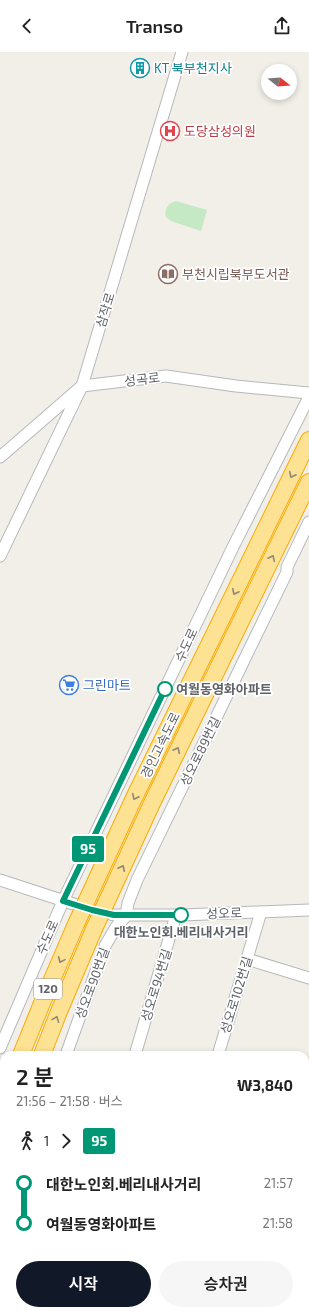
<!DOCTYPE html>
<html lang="ko">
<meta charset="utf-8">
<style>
body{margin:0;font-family:"Exo 2","Noto Sans KR",sans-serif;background:#f6f6f6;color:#222;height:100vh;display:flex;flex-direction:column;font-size:15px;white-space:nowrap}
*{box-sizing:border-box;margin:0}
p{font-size:13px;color:#767676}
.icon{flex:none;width:22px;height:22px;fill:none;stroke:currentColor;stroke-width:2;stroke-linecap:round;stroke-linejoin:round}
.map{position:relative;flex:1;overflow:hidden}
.drawer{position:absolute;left:0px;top:999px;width:309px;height:264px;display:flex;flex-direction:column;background:#fff;border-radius:12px 12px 0 0;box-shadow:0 2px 6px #0003}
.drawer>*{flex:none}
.badge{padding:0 8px;border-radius:3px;font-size:14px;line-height:26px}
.needle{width:26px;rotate:107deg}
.buttons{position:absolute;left:261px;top:12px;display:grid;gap:8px}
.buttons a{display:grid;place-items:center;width:36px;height:36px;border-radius:50%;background:#fff;box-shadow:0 2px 6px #0003;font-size:20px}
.map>.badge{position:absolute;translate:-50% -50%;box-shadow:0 0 0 2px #fff}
.legs{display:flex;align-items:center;gap:6px;height:44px;padding:0 16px;font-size:13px}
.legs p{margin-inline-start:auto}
.headline{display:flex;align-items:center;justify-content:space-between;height:68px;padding:0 16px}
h1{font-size:22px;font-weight:600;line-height:30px}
.primary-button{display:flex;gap:8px;margin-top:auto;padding:8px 16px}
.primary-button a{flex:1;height:46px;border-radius:24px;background:#111827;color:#fff;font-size:16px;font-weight:600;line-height:46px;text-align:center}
.primary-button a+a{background:#f6f6f6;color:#222}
ul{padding:0 16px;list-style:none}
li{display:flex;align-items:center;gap:14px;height:40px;font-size:15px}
li i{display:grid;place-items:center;width:6px;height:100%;margin:0 5px;background:currentColor}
li i::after{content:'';width:10px;height:10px;margin:-5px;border:3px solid;border-radius:50%;background:#fff}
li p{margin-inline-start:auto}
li:first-child i{background:linear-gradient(#0000 50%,currentColor 0)}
li:last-child i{background:linear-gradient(currentColor 50%,#0000 0)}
header{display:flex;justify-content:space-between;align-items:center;height:52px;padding:0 16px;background:#fff;font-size:18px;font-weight:600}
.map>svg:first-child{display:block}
.green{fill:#c5e8c5}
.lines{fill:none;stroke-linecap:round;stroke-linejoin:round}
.minor-casing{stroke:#b5b8bc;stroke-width:13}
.highway-casing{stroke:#f9ab00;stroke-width:18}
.minor{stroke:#fff;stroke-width:11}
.highway{stroke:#fde293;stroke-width:16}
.highway-bridge-casing{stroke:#f9ab00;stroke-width:18;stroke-linecap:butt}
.highway-bridge{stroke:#fde293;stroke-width:16}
.oneway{stroke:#8e8975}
.line-1-casing{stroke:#fff;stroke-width:9}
.line-1{stroke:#009775;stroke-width:6}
.stop-1-dot{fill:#fff;stroke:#009775;stroke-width:2}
.labels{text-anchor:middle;stroke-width:3.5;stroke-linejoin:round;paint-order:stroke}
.shield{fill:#fff;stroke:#8f9295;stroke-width:1}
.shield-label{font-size:12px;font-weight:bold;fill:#5f6368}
.culture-label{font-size:13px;fill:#0d838f;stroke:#fff;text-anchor:start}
.health-label{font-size:13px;fill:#be3a42;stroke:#fff;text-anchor:start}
.education-label{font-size:13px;fill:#785e54;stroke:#fff;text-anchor:start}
.street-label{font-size:13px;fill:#5f6368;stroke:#fff}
.shop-label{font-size:13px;fill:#366cbe;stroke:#fff;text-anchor:start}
.stop-label{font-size:13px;font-weight:bold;fill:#5f6368;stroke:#fff;text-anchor:start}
</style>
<header><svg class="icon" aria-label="back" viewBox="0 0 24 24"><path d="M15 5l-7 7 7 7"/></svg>Transo<svg class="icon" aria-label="share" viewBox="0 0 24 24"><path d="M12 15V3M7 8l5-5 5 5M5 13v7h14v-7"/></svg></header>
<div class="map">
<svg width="309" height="1263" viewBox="0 0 309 1263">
<rect width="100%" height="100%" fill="#f1efe8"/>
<!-- green -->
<path class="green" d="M176,149L207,158L201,179L171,169L166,165C164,157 168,151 176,149Z"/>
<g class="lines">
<!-- minor casing -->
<g class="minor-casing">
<g id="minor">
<polyline points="0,405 82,334 166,324 236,334 309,341"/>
<polyline points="0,504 82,334 182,0"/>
<polyline points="0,828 92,858 114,863 182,863 309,858"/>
<polyline points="126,864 128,851 137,828 287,520 287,515 309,470"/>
<polyline points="247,907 309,926"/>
<polyline points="0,996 63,849 233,495 309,345"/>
<polyline points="66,1003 105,894 116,875 126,864"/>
<polyline points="135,1003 176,863"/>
<polyline points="218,1003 261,860"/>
<polyline points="305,1095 309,1096"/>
<polyline points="305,1164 309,1165"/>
<polyline points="0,1182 4,1171"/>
<polyline points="0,1239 4,1241"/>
<polyline points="305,1240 309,1242"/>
<polyline points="66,1259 80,1263"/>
<polyline points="138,1263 140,1259"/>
</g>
</g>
<!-- highway casing -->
<g class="highway-casing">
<g id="highway">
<polyline points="87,848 133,748 309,388"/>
<polyline points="106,851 153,749 309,430"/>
<polyline points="21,1003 42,951 76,872"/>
<polyline points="42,1003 58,962 94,877"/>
<polyline points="0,1058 4,1047"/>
<polyline points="0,1120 4,1108"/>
</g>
</g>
<!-- minor -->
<use href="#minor" class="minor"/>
<!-- highway -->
<use href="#highway" class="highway"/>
<!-- highway-bridge casing -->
<g class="highway-bridge-casing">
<g id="highway-bridge">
<polyline points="76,872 87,848"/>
<polyline points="94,877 106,851"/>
</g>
</g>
<!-- highway-bridge -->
<use href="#highway-bridge" class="highway-bridge"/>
</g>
<!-- one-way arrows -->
<defs><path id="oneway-chevron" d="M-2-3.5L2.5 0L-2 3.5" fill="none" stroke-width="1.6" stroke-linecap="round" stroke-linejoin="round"/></defs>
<g class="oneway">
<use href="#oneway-chevron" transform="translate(292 423) rotate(116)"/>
<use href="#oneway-chevron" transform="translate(272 506) rotate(-64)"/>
<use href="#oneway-chevron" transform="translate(235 540) rotate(116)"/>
<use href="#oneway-chevron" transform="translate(177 698) rotate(-64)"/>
<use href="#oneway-chevron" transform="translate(135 745) rotate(116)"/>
<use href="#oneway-chevron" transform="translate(122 816) rotate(-65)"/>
<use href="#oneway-chevron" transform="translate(61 908) rotate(114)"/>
<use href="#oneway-chevron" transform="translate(56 967) rotate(-69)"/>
</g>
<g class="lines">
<!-- line-1 casing -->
<g class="line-1-casing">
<polyline id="line-1" points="165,637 63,849 92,858 114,863 181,863"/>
</g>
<!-- line-1 -->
<use href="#line-1" class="line-1"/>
</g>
<!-- icons -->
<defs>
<g id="building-ring" transform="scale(1)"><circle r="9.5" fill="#fff" stroke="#0f9aa8" stroke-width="1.5"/><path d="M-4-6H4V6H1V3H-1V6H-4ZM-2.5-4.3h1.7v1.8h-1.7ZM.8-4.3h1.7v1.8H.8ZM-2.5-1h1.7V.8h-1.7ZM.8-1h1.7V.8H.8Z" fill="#0f9aa8"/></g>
<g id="hospital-ring" transform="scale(1)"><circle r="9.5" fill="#fff" stroke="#e0444e" stroke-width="1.5"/><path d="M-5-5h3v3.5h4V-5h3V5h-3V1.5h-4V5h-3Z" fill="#e0444e"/></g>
<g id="library-ring" transform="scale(1)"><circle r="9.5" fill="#fff" stroke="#8d6e63" stroke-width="1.5"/><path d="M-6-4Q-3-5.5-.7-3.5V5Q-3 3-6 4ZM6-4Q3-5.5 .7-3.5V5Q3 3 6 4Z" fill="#8d6e63"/></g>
<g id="supermarket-ring" transform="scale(1)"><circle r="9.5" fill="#fff" stroke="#3f7fe0" stroke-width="1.5"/><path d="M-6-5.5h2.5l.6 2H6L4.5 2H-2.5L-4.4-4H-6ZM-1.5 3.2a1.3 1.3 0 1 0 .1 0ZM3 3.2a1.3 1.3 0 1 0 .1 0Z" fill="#3f7fe0"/></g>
</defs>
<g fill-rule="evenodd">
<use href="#building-ring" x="140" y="16"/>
<use href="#hospital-ring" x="170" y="79"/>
<use href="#library-ring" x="168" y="222"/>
<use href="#supermarket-ring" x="69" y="633"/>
</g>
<!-- markers -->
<g class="stop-1-dot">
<circle cx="165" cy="637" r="7"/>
<circle cx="181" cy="863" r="7"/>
</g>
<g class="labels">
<!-- shield labels -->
<rect class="shield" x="34" y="927" width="28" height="20" rx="3"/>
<g class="shield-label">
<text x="48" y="941">120</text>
</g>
<!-- culture labels -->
<g class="culture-label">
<text x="154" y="21">KT 북부천지사</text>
</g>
<!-- health labels -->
<g class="health-label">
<text x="184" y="84">도당삼성의원</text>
</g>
<!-- education labels -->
<g class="education-label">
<text x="182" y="227">부천시립북부도서관</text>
</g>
<!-- street labels -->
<g class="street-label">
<text transform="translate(105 258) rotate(-73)" y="5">삼작로</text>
<text transform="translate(142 327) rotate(-7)" y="5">성곡로</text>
<text transform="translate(186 593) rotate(-65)" y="5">수도로</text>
<text transform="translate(160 693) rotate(-64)" y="5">경인고속도로</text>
<text transform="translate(200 699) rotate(-64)" y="5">성오로89번길</text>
<text transform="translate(224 861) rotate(-2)" y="5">성오로</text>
<text transform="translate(47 885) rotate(-66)" y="5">수도로</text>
<text transform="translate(92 931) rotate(-70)" y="5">성오로90번길</text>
<text transform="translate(156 933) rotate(-73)" y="5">성오로94번길</text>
<text transform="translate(236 943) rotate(-73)" y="5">성오로102번길</text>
</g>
<!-- shop labels -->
<g class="shop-label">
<text x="83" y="638">그린마트</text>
</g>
<!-- stop labels -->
<g class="stop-label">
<text x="176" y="642">여월동영화아파트</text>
<text x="181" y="885" text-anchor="middle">대한노인회.베리내사거리</text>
</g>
</g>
</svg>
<div class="buttons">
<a><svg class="needle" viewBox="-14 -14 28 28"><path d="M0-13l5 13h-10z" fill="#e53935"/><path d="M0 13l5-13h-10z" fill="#767676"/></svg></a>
</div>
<b class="badge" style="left:88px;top:797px;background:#009775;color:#fff">95</b>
<section class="drawer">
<div class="headline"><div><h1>2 분</h1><p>21:56 – 21:58 · 버스</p></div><b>₩3,840</b></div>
<div class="legs"><svg class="icon" aria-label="walk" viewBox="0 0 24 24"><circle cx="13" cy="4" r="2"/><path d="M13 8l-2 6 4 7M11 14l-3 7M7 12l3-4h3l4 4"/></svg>1<svg class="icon" aria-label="forward" viewBox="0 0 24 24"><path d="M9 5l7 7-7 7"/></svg><b class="badge" style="background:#009775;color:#fff">95</b></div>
<ul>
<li><i style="color:#009775"></i><b>대한노인회.베리내사거리</b><p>21:57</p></li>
<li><i style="color:#009775"></i><b>여월동영화아파트</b><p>21:58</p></li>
</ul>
<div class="primary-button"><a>시작</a><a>승차권</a></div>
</section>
</div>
